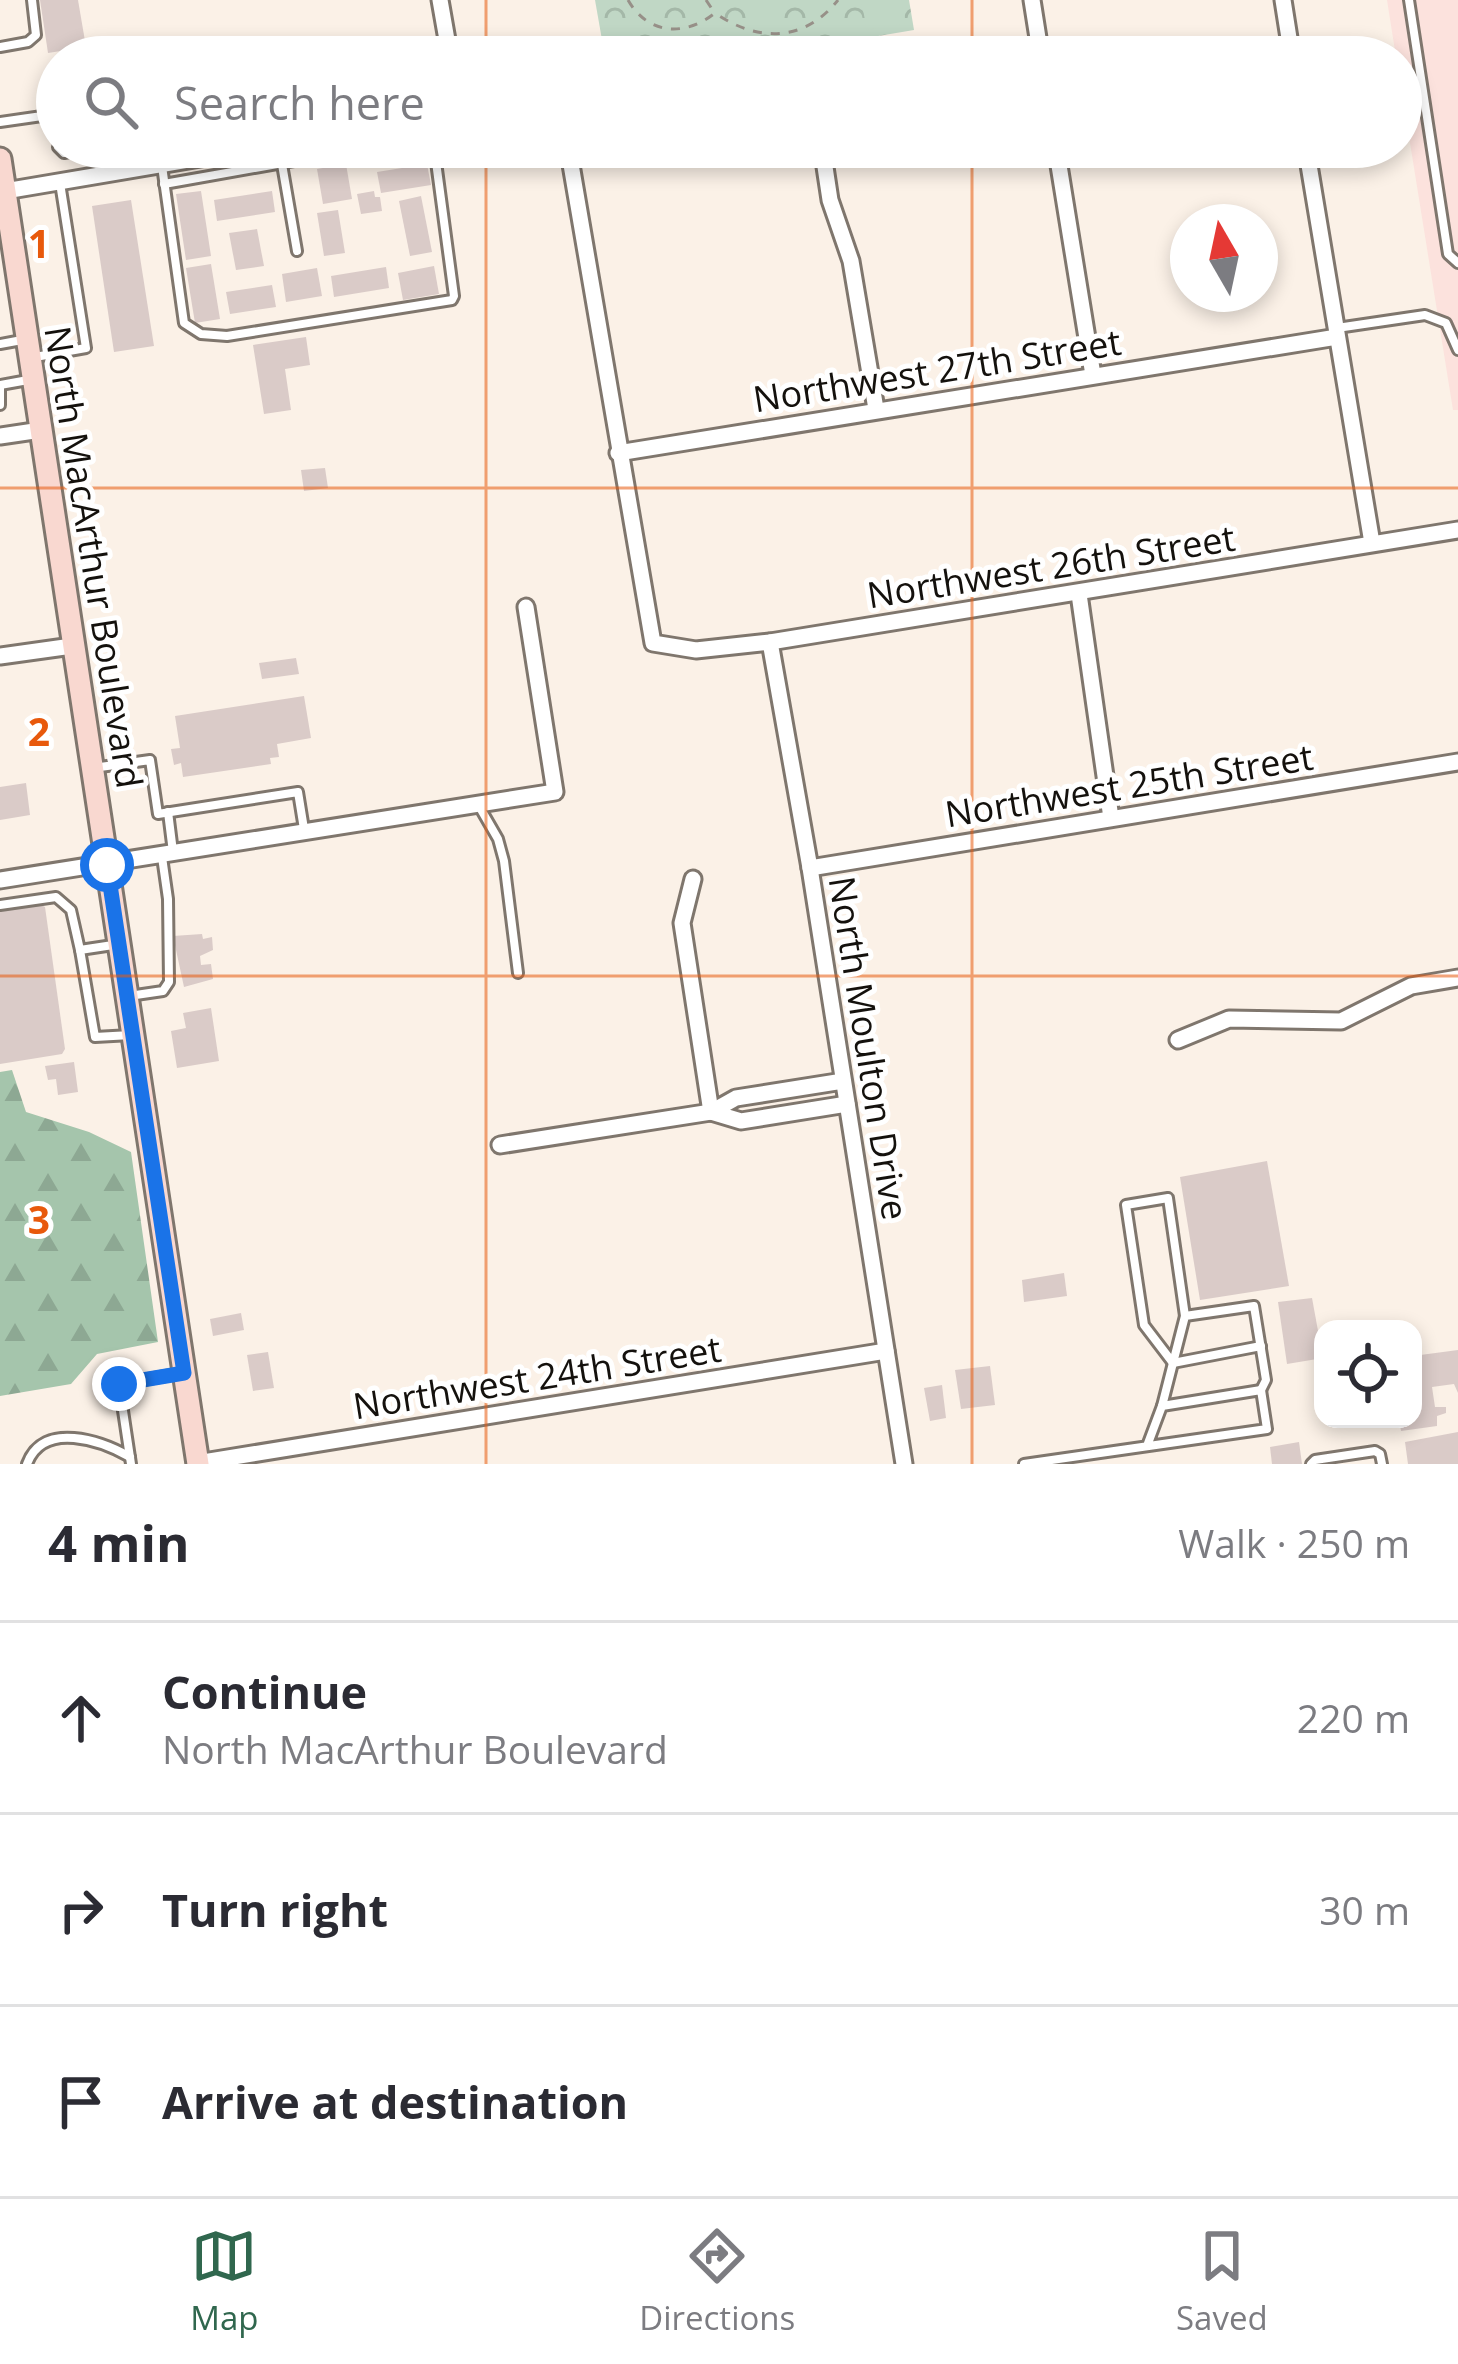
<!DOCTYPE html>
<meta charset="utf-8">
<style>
body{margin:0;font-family:"Open Sans",sans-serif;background:#f7f7f7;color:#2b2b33}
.controls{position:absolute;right:36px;bottom:36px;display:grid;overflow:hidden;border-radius:24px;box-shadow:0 6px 18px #0003}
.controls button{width:108px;height:108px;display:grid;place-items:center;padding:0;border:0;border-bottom:3px solid #e1e1e2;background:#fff;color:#2b2b33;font:60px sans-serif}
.compass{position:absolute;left:1170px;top:204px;width:108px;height:108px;border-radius:50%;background:#fff;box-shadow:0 6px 18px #0003;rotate:351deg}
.stop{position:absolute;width:36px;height:36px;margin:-27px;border:9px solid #1a73e8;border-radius:50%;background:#fff}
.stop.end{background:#1a73e8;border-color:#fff;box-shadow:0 3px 12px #0008}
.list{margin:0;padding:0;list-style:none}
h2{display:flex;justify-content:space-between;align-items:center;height:156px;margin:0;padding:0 48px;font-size:51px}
h2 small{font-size:39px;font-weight:400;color:#7c7c81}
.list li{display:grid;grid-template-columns:78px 1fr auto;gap:36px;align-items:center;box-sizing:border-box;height:192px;padding:0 48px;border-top:3px solid #e1e1e2}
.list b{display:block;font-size:45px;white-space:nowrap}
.list p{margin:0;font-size:39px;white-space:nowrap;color:#7c7c81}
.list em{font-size:39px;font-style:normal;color:#7c7c81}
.icon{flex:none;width:66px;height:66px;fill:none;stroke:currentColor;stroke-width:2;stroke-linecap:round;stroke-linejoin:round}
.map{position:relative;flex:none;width:1458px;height:1464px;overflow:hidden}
.search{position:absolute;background:#fff;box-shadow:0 6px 18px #0003;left:36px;right:36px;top:36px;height:132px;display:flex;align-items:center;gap:30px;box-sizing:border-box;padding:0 42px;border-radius:66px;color:#7c7c81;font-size:45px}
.sheet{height:732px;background:#fff}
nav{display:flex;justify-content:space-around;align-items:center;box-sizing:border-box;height:168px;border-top:3px solid #e1e1e2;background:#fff;font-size:33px;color:#7c7c81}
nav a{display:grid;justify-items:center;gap:6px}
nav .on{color:#30674e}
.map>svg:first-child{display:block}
.education{fill:#fce2dd}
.forest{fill:url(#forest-firs)}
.park{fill:url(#park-crowns)}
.pitch{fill:#c0d7c5}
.building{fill:#dacbc8}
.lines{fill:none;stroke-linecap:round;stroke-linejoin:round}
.service-casing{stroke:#7f766d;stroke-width:14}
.minor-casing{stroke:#7f766d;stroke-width:21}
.secondary-casing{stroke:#7f766d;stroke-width:27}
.path{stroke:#979088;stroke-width:3;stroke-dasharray:9 9;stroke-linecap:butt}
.service{stroke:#fff;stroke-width:8}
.minor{stroke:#fff;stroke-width:15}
.secondary{stroke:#f9d8d0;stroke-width:21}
.route{stroke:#1a73e8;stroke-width:15}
.grid{fill:none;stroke:#e8590c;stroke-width:3;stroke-opacity:0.55}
.labels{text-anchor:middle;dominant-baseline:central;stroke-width:10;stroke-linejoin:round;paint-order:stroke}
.street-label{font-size:36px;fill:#14110d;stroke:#fff}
.grid-label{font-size:39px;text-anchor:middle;font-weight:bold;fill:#e8590c;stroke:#fff;stroke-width:10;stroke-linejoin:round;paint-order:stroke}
</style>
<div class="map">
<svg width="1458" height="1464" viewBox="0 0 1458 1464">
<defs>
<pattern id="forest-firs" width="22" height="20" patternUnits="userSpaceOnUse" patternTransform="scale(3)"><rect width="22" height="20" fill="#a5c5ac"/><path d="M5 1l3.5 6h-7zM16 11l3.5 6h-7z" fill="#8da893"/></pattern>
<pattern id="park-crowns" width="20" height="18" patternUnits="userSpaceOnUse" patternTransform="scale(3)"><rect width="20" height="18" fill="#c0d7c5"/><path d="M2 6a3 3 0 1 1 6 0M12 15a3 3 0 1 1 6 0" fill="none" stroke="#a4b8a8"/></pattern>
</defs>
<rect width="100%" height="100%" fill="#fbf1e7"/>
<!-- education -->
<path class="education" d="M1387,0H1458V410H1453L1401,87V57H1396Z"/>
<!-- forest -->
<path class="forest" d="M12,1070L26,1112L89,1132L131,1152L158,1342L97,1354L71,1384L0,1396V1072Z"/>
<!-- park -->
<path class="park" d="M595,0H909L914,30L753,57H605Z"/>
<!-- pitch -->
<path class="pitch" d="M861,0H901L906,23L867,30Z"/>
<!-- building -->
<g class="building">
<path d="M40,0H78L86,47L48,53Z"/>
<path d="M346,164L352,199L323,204L317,169Z"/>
<path d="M427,164L431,185L381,193L377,172Z"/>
<path d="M201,191L211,256L186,260L176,194Z"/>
<path d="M272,191L275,212L217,221L214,200Z"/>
<path d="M374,191L375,197H380L382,211L361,214L357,194Z"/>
<path d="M421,196L432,252L410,256L399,201Z"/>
<path d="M131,200L154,346L114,352L92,206Z"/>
<path d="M338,210L345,253L324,256L317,213Z"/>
<path d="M257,229L264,266L236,270L229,233Z"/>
<path d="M211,264L220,319L195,323L186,268Z"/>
<path d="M434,266L439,294L403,300L398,273Z"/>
<path d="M386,267L389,288L334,297L331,276Z"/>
<path d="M317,268L322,296L286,302L282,274Z"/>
<path d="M272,285L276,307L230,314L226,292Z"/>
<path d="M306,337L310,365L285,369L291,410L264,414L253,345Z"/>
<path d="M325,468L328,488L304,491L301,470Z"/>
<path d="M296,658L299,674L262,679L259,663Z"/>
<path d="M304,696L311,738L277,744L279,757L270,758L271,764L183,777L181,763L174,765L171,749L180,748L175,716Z"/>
<path d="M26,783L30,815L0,820V787Z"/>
<path d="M39,904L45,907L65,1049L62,1054L0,1064V909Z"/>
<path d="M202,934L203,939L212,937L213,950L200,956L201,965L211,964L213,979L184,987L173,936Z"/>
<path d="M211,1008L219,1061L177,1068L171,1031L186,1028L183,1013Z"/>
<path d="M74,1062L78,1092L58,1095L56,1079L48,1080L45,1066Z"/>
<path d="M1267,1161L1289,1286L1200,1300L1180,1177Z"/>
<path d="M1064,1273L1067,1296L1024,1302L1022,1280Z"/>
<path d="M1312,1298L1323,1358L1287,1364L1278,1302Z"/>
<path d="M241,1313L244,1330L213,1336L210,1319Z"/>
<path d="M1458,1350V1393L1454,1384L1432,1387L1435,1407H1446V1413L1437,1416V1426L1401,1431L1399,1419H1413V1356Z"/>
<path d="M268,1352L274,1388L253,1391L247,1355Z"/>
<path d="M990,1366L995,1405L961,1409L955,1370Z"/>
<path d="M942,1385L946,1418L930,1421L924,1388Z"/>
<path d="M1458,1432V1464H1408L1405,1442Z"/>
<path d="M1299,1442L1302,1464H1272L1270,1447Z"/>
</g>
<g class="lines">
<defs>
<g id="service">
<path d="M1409,0L1448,254L1458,263"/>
<path d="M0,47L28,42L36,35L32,0"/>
<path d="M0,122L49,115L57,139"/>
<path d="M58,147L64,153L101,147"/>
<path d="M279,147L297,251"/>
<path d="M162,166L184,323L201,334L227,336L452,300L454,296L434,147"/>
<path d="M164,184L373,147"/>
<path d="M1337,328L1425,315L1446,323L1458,350"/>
<path d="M0,344L22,340"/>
<path d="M35,357L86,348L60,183"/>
<path d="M0,385L28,380"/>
<path d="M0,388V405"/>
<path d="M93,768L150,760L158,814L298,792L304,829"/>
<path d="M479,806L498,839L504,861L518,973"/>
<path d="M168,812L173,852"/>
<path d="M0,905L56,897L71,910L80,950"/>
<path d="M113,945L80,950L95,1037L131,1035"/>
<path d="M129,996L163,991L169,982L168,899L162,857"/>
<path d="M1185,1316L1168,1198L1126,1205L1144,1325L1173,1363L1261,1346"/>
<path d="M1162,1406L1185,1316L1254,1306L1266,1380L1261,1390"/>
<path d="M27,1464C43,1420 102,1441 130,1457"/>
<path d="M131,1464L119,1384L183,1373"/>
<path d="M1024,1464L1267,1429L1261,1390L1162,1406L1147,1446"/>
<path d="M1311,1464L1315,1460L1375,1451L1380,1454L1382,1464"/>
</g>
<g id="minor">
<path d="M440,0L450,57"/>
<path d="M1032,0L1041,57"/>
<path d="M1283,0L1292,57"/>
<path d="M807,54V57"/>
<path d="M568,147L653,643L696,650L770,642L1458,530"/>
<path d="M822,147L830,200L851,261L876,409"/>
<path d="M1056,147L1093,375"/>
<path d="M1306,147L1372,543"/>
<path d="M5,191L265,147"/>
<path d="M0,436L41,430"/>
<path d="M618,453L1337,337"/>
<path d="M1079,594L1111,818"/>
<path d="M770,642L810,868L904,1464"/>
<path d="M0,656L72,646"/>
<path d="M810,868L1458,762"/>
<path d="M693,879L682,923L711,1112"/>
<path d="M0,880L555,792L526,607"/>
<path d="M1178,1040L1229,1019L1341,1021L1411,986L1458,978"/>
<path d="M711,1112L741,1121L847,1104"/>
<path d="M500,1145L711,1112L736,1098L843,1081"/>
<path d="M197,1463L886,1351"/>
</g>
<path id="secondary" d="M0,159L198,1464"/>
</defs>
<!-- service casing -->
<use href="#service" class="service-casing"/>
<!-- minor casing -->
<use href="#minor" class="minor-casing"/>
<!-- secondary casing -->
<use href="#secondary" class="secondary-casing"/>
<!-- path -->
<g class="path">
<path d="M628,0C648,35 685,37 715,13C757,42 804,43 838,0"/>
<path d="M706,0L714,12"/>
</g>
<!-- service -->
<use href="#service" class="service"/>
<!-- minor -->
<use href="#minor" class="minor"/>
<!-- secondary -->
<use href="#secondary" class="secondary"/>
</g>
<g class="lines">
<!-- route -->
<path class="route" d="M107,865L184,1373L119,1384"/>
</g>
<!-- grid -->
<path class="grid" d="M486,0V57M972,0V57M486,147V1464M972,147V1464M0,488H1458M0,976H1458"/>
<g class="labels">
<!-- street labels -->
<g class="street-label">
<text transform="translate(937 370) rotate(-9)">Northwest 27th Street</text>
<text transform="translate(94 557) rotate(81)">North MacArthur Boulevard</text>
<text transform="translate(1051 566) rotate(-9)">Northwest 26th Street</text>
<text transform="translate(1129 785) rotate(-9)">Northwest 25th Street</text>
<text transform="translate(869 1048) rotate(81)">North Moulton Drive</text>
<text transform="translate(537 1377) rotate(-9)">Northwest 24th Street</text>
</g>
</g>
<g class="grid-label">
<text x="39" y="258">1</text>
<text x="39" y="746">2</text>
<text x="39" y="1234">3</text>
</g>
</svg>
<div class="controls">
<button><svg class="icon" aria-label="locate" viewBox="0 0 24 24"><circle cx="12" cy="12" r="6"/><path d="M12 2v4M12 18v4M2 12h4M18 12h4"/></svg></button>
</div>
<svg class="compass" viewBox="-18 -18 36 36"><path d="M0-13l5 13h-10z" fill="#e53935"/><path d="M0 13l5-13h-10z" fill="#7c7c81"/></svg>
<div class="stop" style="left:107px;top:865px"></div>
<div class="stop end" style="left:119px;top:1384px"></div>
<div class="search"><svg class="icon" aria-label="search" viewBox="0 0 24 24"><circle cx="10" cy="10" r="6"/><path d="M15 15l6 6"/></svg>Search here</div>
</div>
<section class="sheet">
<h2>4 min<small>Walk · 250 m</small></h2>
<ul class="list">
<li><svg class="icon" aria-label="ahead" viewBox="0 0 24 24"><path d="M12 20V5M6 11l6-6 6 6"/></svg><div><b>Continue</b><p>North MacArthur Boulevard</p></div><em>220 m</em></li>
<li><svg class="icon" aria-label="right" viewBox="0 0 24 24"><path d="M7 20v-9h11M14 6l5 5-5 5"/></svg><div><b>Turn right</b></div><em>30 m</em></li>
<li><svg class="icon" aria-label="arrive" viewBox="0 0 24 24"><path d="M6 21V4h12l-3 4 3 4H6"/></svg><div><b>Arrive at destination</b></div></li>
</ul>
</section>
<nav>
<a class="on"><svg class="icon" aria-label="map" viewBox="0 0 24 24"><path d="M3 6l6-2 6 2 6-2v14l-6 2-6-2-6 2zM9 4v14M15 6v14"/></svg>Map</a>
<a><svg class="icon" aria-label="directions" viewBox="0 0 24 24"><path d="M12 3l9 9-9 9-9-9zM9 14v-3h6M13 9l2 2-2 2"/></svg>Directions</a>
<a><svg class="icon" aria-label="saved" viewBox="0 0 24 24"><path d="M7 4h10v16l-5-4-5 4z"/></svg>Saved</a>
</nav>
